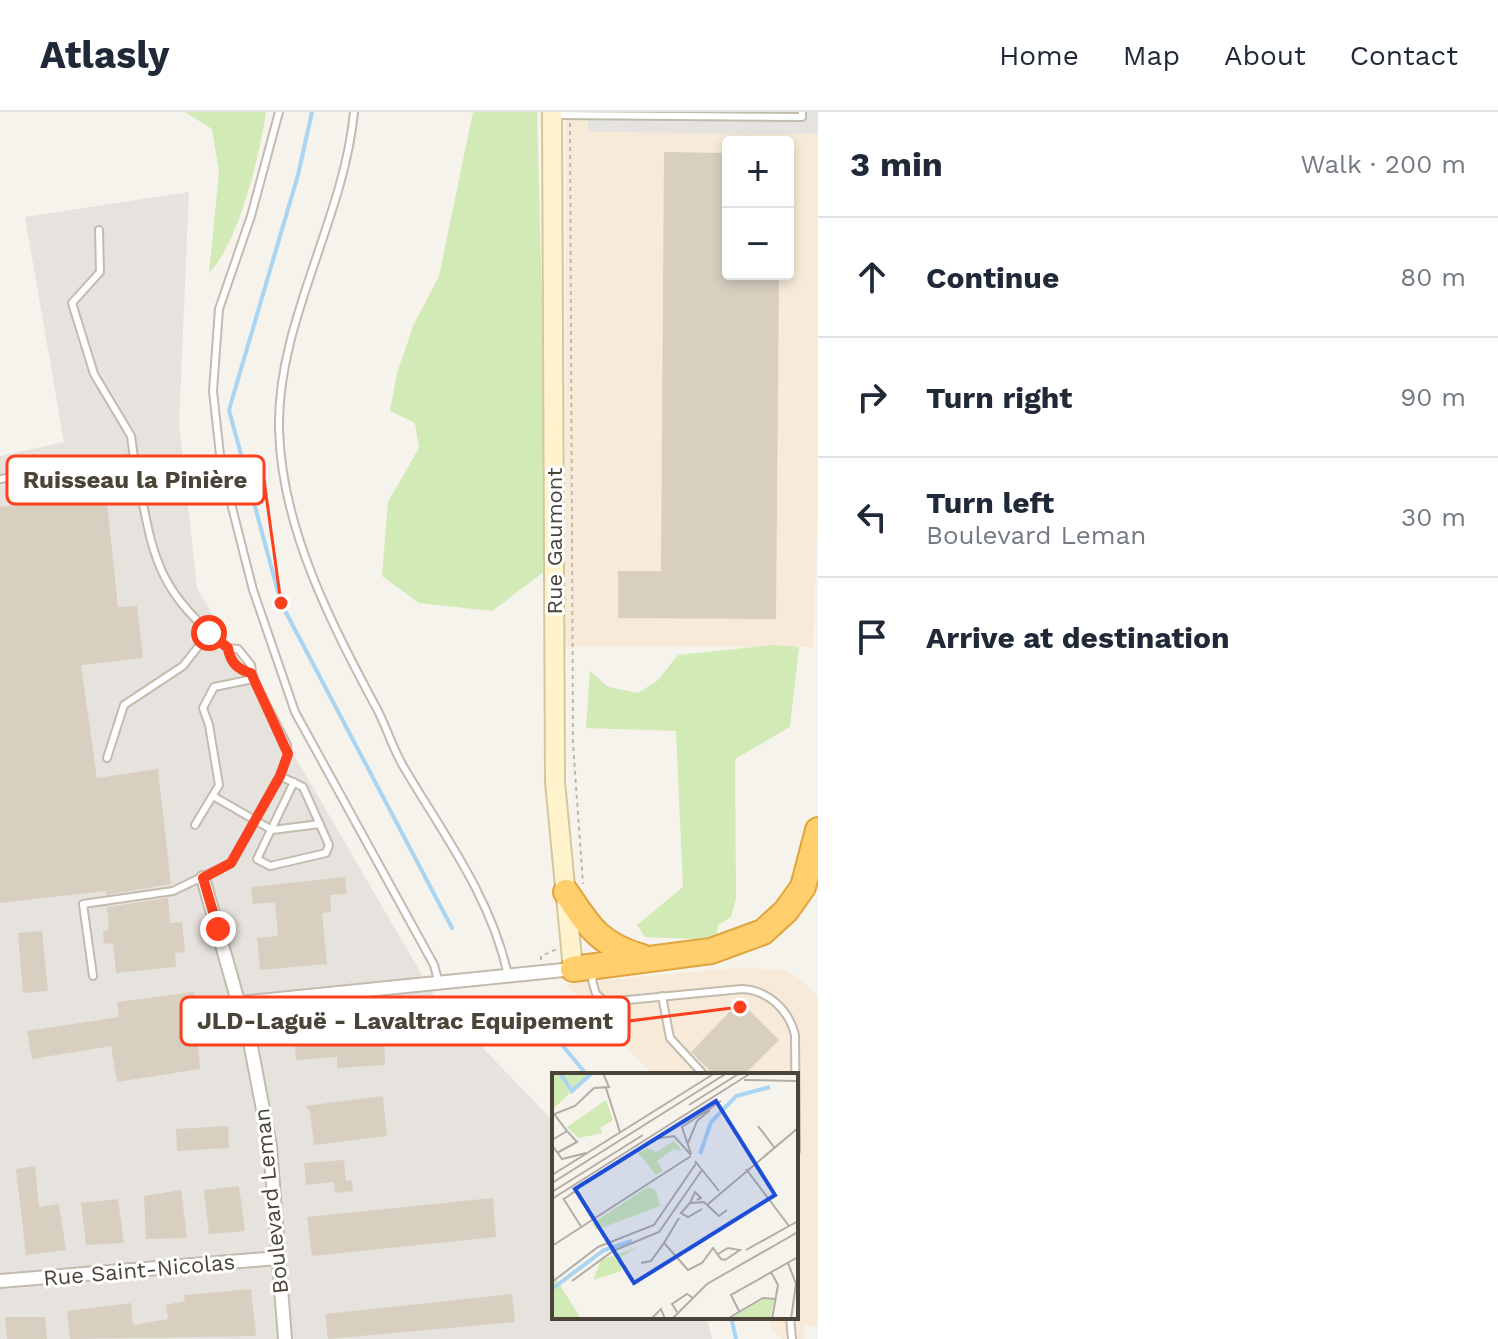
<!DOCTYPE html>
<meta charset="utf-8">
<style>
body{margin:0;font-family:"Work Sans",sans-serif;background:#f6f6f7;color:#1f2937}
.controls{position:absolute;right:24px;top:24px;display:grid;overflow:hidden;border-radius:8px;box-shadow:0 4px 12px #0003}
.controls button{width:72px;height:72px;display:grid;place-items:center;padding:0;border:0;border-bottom:2px solid #e0e1e3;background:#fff;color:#1f2937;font:40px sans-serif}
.stop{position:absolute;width:24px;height:24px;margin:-18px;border:6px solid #fc3f1d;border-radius:50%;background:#fff}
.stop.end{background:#fc3f1d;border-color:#fff;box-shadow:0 2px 8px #0008}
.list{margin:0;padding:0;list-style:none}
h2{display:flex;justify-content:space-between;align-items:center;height:104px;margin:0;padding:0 32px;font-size:34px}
h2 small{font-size:26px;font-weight:400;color:#747a83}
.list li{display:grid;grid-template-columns:52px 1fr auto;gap:24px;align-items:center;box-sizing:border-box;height:120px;padding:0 32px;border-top:2px solid #e0e1e3}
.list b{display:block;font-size:30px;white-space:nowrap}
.list p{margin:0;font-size:26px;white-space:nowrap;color:#747a83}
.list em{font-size:26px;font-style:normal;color:#747a83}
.icon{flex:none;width:44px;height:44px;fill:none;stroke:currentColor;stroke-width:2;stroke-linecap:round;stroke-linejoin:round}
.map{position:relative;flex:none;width:818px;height:1227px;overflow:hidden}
header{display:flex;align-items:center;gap:48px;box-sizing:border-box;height:112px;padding:0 40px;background:#fff;border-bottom:2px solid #e0e1e3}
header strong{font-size:38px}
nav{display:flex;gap:44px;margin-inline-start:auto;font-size:28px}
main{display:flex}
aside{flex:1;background:#fff}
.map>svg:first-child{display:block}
.commercial{fill:#f7ead8;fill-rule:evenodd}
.industrial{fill:#e6e2dd}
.green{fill:#d2eab5}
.parking{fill:#e5e3e0}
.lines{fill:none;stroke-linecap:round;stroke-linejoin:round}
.stream{stroke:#a9d4f2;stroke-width:4}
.building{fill:#d8cfc1}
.lane-casing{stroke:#c2bbae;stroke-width:10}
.street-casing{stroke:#c2bbae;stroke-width:16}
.secondary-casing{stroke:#d6c79b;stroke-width:22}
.highway-casing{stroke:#e0a43c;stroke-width:28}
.path{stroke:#c4b79f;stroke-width:2;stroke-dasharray:4 4;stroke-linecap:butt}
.lane{stroke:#fff;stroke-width:6}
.street{stroke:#fff;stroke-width:12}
.secondary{stroke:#fff3cd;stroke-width:18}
.highway{stroke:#ffcf6e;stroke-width:24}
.route{stroke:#fc3f1d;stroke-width:10}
.labels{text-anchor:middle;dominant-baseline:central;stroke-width:6;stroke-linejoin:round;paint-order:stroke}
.street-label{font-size:22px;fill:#4b4439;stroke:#fff}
.inset-river{fill:none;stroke:#a9d4f2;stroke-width:4}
.inset-road{fill:none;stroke:#b2ada4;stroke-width:2}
.view{fill:#1d4ed8;fill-opacity:0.15;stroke:#1d4ed8;stroke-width:4}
.inset-edge{fill:none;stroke:#4b4439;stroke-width:4}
.leader{fill:none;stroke:#fc3f1d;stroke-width:3}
.callout-dot{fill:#fc3f1d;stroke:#fff;stroke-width:3}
.callout{fill:#fff;stroke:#fc3f1d;stroke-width:3}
.callout-label{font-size:24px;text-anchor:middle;font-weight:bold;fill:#4b4439}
</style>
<header>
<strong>Atlasly</strong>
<nav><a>Home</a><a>Map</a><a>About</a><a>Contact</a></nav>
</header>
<main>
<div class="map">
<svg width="818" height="1227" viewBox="0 0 818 1227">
<rect width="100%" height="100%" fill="#f6f3ec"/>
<!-- commercial -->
<g class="commercial">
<path d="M566,0H818V392L813,535L565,534ZM728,30H788V162H728Z"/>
<path d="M744,855L785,859L799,866L818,885V1214L804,1213V1227H782L772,1217L769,1205H796V963H653L566,872Z"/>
</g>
<!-- industrial -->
<path class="industrial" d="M189,80L179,312L197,476L436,887L554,1010V1205H707L712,1227H0V344L64,330L25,105Z"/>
<!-- green -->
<g class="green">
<path d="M185,0H266C260,42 239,131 209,161L219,60L212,17Z"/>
<path d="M473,0H537L549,456L492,499L419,491L382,464L388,390L419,336L415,311L390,299L397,261L414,212L439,164Z"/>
<path d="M772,533L799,535L790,615L735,647L736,786L731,805L718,813L716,828L645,825L637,813L683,775L676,619L586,616L590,559L608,575L638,581L657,569L678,543Z"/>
</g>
<!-- parking -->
<path class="parking" d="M588,0H818V22L588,20Z"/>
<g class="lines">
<!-- stream -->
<g class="stream">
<path d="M312,0L298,63L229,298L281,491L452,816"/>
<path d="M547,915L587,963"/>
<path d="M731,1205L736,1227"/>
</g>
</g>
<!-- building -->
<g class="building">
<path d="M664,40L728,41V162H779L776,507L618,506V459H661Z"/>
<path d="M106,381L118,495L137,494L143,546L81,553L97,666L158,657L171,772L106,783V779L0,791V395Z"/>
<path d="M345,765L347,782L330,783L331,800L322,801L327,852L260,858L257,826L278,824L275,790L253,792L251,775Z"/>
<path d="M168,786L170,811L182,810L185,840L175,841L176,855L116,861L113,831L104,832L103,819L109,818L107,795Z"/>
<path d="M42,819L48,879L23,881L18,821Z"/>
<path d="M194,880L200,957L117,970L111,934L32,947L27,919L119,905L117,890Z"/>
<path d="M740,889L779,928L744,963H714L691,940Z"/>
<path d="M383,904L385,953L337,956V945L296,948L293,912Z"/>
<path d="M383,984L387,1024L314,1033L310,999L305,994Z"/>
<path d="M228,1014L229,1036L177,1039L176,1017Z"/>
<path d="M344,1048L346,1069L352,1068L353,1079L335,1081L334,1070L306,1073L304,1051Z"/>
<path d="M35,1054L39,1095L59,1092L66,1138L26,1143L16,1057Z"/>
<path d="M239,1074L245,1119L209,1122L204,1078Z"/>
<path d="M181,1078L187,1126L146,1127L144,1084Z"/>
<path d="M493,1086L496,1125L312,1144L307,1105Z"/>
<path d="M118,1087L124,1131L86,1133L81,1091Z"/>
<path d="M251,1177L256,1224L70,1227L67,1199L131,1191L133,1213L168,1207L166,1193L185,1189L184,1183Z"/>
<path d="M512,1182L515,1210L328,1227L325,1202Z"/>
<path d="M5,1205H45L47,1227H7Z"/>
</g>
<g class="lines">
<defs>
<g id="lane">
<path d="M279,0L251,104L219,197L213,279L221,352L253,478L295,600L434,853L438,868"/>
<path d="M354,0C344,107 277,210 279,316C281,416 332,513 378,599C388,619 394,640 406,659C446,726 491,786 508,863"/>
<path d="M556,3L802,5V0"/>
<path d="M99,118L100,160L72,191L94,262L131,324L134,346"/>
<path d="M0,367L134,346C153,438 150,474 228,536"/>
<path d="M251,561C238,558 230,550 228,536L238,537L251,553L253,567"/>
<path d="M107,646L124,593L183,554L209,521"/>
<path d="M280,664L303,675L329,733L326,741L270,754L257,747L294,670"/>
<path d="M213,684L272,718L320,712"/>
<path d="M596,860L592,868L596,882L606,890L742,877C768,878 789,898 795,923L796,1039"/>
<path d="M93,864L83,792L173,779L231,751L280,664L288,642L287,633L253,567L214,575L203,596L209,613L219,673L195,713"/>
<path d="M662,884L670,926L704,963"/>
<path d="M790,1205L792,1227"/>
</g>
<g id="street">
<path d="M203,766L251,935L270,1034L285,1227"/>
<path d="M240,891L573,857"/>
<path d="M0,1169L278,1146"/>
</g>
<path id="secondary" d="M552,0L555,670L573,857"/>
<g id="highway">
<path d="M566,780C590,816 599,832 642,845"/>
<path d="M573,857L711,839L763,820L786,799L803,775L818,718"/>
</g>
</defs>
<!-- lane casing -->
<use href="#lane" class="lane-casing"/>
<!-- street casing -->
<use href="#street" class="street-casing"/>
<!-- secondary casing -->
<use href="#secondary" class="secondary-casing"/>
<!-- highway casing -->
<use href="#highway" class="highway-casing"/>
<!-- path -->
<g class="path">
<path d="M570,11L573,632L583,772"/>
<path d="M541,848V844L557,837"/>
</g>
<!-- lane -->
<use href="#lane" class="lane"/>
<!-- street -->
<use href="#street" class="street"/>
<!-- secondary -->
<use href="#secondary" class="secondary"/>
<!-- highway -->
<use href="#highway" class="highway"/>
</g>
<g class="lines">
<!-- route -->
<path class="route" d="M209,521L228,536C230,550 238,558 251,561L288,642L280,664L231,751L203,766L218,817"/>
</g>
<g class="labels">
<!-- street labels -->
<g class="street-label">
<text transform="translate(554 429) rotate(-90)">Rue Gaumont</text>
<text transform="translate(271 1089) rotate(-96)">Boulevard Leman</text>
<text transform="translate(139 1158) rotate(-5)">Rue Saint-Nicolas</text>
</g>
</g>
<!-- overview -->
<g transform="translate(552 961)">
<rect width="246" height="246" fill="#f6f3ec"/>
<path d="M0,0H39L0,37ZM54,27L61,47L48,55L51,60L26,65L15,54ZM122,68L130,78L122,76L105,88L111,98L104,102L86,80L96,75L104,79ZM95,114L104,117L108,133L44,157L40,151ZM86,174L69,184V198L41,207L49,187ZM0,199L26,241L29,246H0ZM212,226L222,227L218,246H177Z" fill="#d2eab5"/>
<path class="inset-river" d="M8,0L20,18L40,0M148,81L159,49L184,23L218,14M0,216L52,177L80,168"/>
<path class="inset-road" d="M192,7L246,8M54,15L68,59M137,32L188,0M0,42L23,33L42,15L57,14L51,0M206,53L222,74M102,66L122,63L139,82M0,67L15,58L2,41M136,70L145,48L158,37M0,72L10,86L34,80M5,80L25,69L15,58M139,81L130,54L169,28M143,88L167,118M194,96L237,153M0,102L163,0M0,110L175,0M0,119L91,62M11,125L30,155M0,126L199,0M12,126L25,117L43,146M138,130L143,119L149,125L145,127M156,131L246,55M150,136L136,144L129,140L138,130L152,129L167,143L175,137M127,145L112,170L136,197L150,190L161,175L169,186L173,187L188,177L176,175L166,181M0,173L139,83M194,177L246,148M89,190L99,188L112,170M236,190L244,211L239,246M219,199L226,212L220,246M20,208L61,178L107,159L150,97M0,209L46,174L102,152L145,89M187,238L179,222L246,184M125,239L120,231L135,221L141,225M99,246L109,236L113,246M120,246L155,211L246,159M175,246L211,225L224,226"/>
<path class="view" d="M164,28L223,122L82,210L23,116Z"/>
<rect width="246" height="246" class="inset-edge"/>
</g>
<!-- callouts -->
<path class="leader" d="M281 491L264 368M740 895L629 909"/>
<g class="callout-dot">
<circle cx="281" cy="491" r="8"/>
<circle cx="740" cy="895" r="8"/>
</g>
<g class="callout">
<rect x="7" y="344" width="257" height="48" rx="8"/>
<rect x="181" y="885" width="448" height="48" rx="8"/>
</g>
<g class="callout-label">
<text x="135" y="376">Ruisseau la Pinière</text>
<text x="405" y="917">JLD-Laguë - Lavaltrac Equipement</text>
</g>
</svg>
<div class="controls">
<button>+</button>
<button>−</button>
</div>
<div class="stop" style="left:209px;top:521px"></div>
<div class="stop end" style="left:218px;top:817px"></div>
</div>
<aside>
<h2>3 min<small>Walk · 200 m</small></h2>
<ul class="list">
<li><svg class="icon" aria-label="ahead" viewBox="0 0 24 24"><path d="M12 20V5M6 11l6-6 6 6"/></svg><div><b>Continue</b></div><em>80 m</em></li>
<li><svg class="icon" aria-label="right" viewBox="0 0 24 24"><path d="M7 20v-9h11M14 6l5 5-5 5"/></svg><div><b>Turn right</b></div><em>90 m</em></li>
<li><svg class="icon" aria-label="left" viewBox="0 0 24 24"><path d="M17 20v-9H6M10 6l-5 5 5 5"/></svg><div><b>Turn left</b><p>Boulevard Leman</p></div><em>30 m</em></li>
<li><svg class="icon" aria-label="arrive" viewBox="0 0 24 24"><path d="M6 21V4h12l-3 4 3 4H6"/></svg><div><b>Arrive at destination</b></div></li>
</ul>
</aside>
</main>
